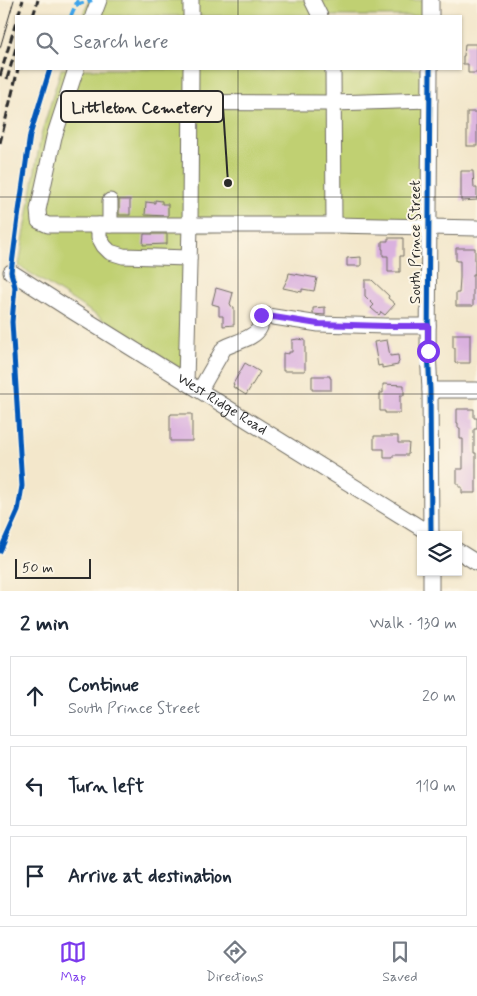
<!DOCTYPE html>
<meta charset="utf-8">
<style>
body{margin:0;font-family:Mynerve,sans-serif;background:#f2f2f3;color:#1f2937}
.controls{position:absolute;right:15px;bottom:15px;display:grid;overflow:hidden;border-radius:0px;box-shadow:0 1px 4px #0004}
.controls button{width:45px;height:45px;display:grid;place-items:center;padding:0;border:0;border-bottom:1px solid #e0e1e3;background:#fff;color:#1f2937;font:25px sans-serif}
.scale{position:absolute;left:15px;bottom:12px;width:76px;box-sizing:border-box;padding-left:5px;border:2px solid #2b2b2b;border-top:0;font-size:14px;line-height:18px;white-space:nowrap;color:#2b2b2b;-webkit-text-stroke:4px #fcf5e5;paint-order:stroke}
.stop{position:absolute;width:15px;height:15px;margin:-11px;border:4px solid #7c3aed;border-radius:50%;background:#fff}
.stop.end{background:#7c3aed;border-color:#fff;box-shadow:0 1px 5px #0008}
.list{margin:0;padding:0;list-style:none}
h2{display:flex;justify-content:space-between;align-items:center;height:65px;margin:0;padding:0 20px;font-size:21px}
h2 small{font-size:16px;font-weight:400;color:#747a83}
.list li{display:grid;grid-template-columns:32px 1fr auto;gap:15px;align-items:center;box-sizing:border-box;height:80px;margin:0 10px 10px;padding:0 10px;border:1px solid #e0e1e3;border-radius:0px}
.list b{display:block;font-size:19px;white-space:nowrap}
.list p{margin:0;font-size:16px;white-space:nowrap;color:#747a83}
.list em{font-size:16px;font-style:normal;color:#747a83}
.icon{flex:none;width:28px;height:28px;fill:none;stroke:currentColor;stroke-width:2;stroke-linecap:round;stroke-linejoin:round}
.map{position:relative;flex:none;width:477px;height:591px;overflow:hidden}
.search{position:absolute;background:#fff;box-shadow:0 1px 4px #0004;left:15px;right:15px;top:15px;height:55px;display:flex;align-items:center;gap:12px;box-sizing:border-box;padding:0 18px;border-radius:0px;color:#747a83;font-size:19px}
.sheet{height:335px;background:#fff}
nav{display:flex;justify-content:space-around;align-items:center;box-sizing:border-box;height:70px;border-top:1px solid #e0e1e3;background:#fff;font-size:14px;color:#747a83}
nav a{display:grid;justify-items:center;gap:2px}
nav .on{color:#7c3aed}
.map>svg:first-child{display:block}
.green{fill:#c0d072;stroke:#767e4e}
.building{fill:#dab1df}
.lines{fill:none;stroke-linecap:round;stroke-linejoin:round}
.minor-casing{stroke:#716d63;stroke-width:17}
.minor{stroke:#fff;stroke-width:15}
.tram{stroke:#2b2b2b;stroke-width:1}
.rail{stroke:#2b2b2b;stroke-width:3;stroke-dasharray:8 4;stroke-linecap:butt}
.quiet{stroke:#3ea3eb;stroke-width:4;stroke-dasharray:8 4;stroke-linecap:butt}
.cycleway-casing{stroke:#fcf5e5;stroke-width:8}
.cycleway{stroke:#0057b8;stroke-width:5}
.route{stroke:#7c3aed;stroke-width:6}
.grid{fill:none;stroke:#2b2b2b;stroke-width:1;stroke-opacity:0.55}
.labels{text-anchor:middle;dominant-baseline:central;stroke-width:4;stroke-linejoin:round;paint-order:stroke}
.street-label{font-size:15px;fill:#2b2b2b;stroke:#fcf5e5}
.leader{fill:none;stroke:#2b2b2b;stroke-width:2}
.callout-dot{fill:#2b2b2b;stroke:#fcf5e5;stroke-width:2}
.callout{fill:#fcf5e5;stroke:#2b2b2b;stroke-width:2}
.callout-label{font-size:16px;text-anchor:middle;font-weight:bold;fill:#2b2b2b}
</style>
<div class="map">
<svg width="477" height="591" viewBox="0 0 477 591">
<rect width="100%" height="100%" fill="#fcf5e5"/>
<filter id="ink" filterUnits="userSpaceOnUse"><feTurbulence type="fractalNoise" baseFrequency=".02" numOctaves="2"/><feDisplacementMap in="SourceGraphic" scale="10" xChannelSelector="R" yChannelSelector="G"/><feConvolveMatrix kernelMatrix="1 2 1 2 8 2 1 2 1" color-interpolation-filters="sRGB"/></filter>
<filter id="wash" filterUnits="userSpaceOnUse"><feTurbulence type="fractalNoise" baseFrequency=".0096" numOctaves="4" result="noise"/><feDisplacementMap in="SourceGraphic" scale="20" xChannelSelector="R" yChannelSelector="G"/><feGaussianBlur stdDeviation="1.12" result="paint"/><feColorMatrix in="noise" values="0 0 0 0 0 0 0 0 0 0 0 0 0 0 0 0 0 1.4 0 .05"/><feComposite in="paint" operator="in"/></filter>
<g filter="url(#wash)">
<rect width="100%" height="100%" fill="#f3e7cb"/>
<!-- green -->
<g class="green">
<path d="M89,0H424V16H83Z"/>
<path d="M61,69H424V230L193,231L189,374L19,266L41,135Z"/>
</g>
<g id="blocks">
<!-- building -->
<g class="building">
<path d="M465,44H477V73H468V64H463V56H464Z"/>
<rect x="467" y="112" width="10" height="34"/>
<path d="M461,171H473L474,188H477V200L461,201Z"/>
<rect x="119" y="200" width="11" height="15"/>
<path d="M155,200L162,201V204H168V216L145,215L146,202L155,203Z"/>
<path d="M144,234H167V244L143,245Z"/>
<path d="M388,238H403V256H400V272H388V256H383V249H382V241H388Z"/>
<path d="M456,248H475V274H473V306H456V293H459L460,278V261H456Z"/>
<path d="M361,257V266H347V258Z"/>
<path d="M289,273L317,278L314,291L302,289V292L283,288L288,278Z"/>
<path d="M365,280H372L389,296L388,298L395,304L385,315L381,312L379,315L371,308L374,305L365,296Z"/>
<path d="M216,288L233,293L230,304L231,305V306L234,307V325L223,326V316H219V306L212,304Z"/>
<path d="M325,307V315L313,314V308Z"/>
<path d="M453,334H470V363H455V348H453Z"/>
<path d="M298,339L305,340V371H283V353L289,354V352H292V340Z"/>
<path d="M387,340L390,356L398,355L399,362L398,363V365L382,368V365L378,366L374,342Z"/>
<path d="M245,363L260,372L246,395L233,387L234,385L233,384Z"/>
<path d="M312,376H330V378H331V390H312Z"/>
<path d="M383,384L404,385V395H400V413H385V411H380V393H383Z"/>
<path d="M457,409H474V418H477V429H474V453H476V493H462V487H459V484H457V469H463V439H460V428H458V423H457Z"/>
<path d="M171,414H192V441H170V415H171Z"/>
<path d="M374,436H398V443H409L408,455H393V458H384V449H374Z"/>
</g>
</g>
</g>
<g filter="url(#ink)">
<use href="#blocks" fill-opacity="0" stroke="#716d63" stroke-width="1"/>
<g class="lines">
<defs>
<g id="minor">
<path d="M312,0L320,16"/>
<path d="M93,16L99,0"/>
<path d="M191,16V0"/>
<path d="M431,16V0"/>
<path d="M76,69L54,137L38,210L39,221L48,225H334L477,228"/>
<path d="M333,69L334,225"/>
<path d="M430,69L428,351L430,390L431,535"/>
<path d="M66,102L333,103L430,100"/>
<path d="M99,225V237L104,246L110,252L123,256L189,258"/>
<path d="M110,225V201"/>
<path id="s1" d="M11,272L72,311L432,535"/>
<path d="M186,382L190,225L191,69"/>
<path d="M200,390L224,348C234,342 255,339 260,327C261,323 260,319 261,315L319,324L385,326H428"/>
<path d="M430,390H477"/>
<path d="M458,551L477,563"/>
<path d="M431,591V572"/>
</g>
</defs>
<!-- minor casing -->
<use href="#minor" class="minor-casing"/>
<!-- minor -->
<use href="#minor" class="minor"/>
<!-- tram -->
<path class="tram" d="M0,48L14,0"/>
<!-- rail -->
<g class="rail">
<path d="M18,16L23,0"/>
<path d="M33,16L38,0"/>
<path d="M0,76L16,22"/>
<path d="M7,79L16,48"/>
<path d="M0,143L18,69"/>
</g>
<!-- quiet -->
<g class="quiet">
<path d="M76,5L92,0"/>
<path d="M71,16L78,0"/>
</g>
<defs>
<g id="cycleway">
<path d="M430,69L428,351L430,390L431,535"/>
<path d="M0,551L18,511L22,486L12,322L15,287L11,272L18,218L30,135L50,69"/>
</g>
</defs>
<!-- cycleway casing -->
<use href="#cycleway" class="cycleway-casing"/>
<!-- cycleway -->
<use href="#cycleway" class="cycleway"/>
</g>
</g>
<g class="lines" filter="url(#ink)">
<!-- route -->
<path class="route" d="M261,315L318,324L385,326H428V351"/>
</g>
<!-- grid -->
<path class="grid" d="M238,0V16M238,69V591M0,197H477M0,394H477"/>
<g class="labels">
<!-- street labels -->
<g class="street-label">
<text transform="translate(416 242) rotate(-90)">South Prince Street</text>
<text stroke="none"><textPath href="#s1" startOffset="249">West Ridge Road</textPath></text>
</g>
</g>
<!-- callouts -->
<path class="leader" d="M228 183L223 107"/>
<circle class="callout-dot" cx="228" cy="183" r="5"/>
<rect class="callout" x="61" y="91" width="162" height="31" rx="5"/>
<g class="callout-label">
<text x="142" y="113">Littleton Cemetery</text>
</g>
</svg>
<div class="controls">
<button><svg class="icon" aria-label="layers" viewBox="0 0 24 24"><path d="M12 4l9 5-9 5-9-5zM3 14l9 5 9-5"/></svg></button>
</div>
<div class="scale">50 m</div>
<div class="stop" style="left:428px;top:351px"></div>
<div class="stop end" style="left:261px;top:315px"></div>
<div class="search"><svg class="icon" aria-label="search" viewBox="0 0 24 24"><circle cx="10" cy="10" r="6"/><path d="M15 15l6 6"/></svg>Search here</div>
</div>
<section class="sheet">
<h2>2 min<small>Walk · 130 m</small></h2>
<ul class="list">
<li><svg class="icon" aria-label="ahead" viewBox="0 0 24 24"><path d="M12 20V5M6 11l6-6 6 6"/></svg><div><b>Continue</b><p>South Prince Street</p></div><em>20 m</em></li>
<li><svg class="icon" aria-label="left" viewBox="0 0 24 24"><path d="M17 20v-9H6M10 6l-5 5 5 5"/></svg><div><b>Turn left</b></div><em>110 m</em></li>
<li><svg class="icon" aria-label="arrive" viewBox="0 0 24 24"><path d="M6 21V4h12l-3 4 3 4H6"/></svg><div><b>Arrive at destination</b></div></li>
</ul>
</section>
<nav>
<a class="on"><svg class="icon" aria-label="map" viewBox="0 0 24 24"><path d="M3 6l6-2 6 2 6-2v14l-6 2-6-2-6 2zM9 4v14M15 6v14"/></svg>Map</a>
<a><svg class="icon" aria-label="directions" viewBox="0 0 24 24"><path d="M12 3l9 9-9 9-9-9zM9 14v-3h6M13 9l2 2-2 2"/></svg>Directions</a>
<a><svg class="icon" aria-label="saved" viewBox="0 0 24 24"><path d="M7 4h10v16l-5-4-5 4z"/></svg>Saved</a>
</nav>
